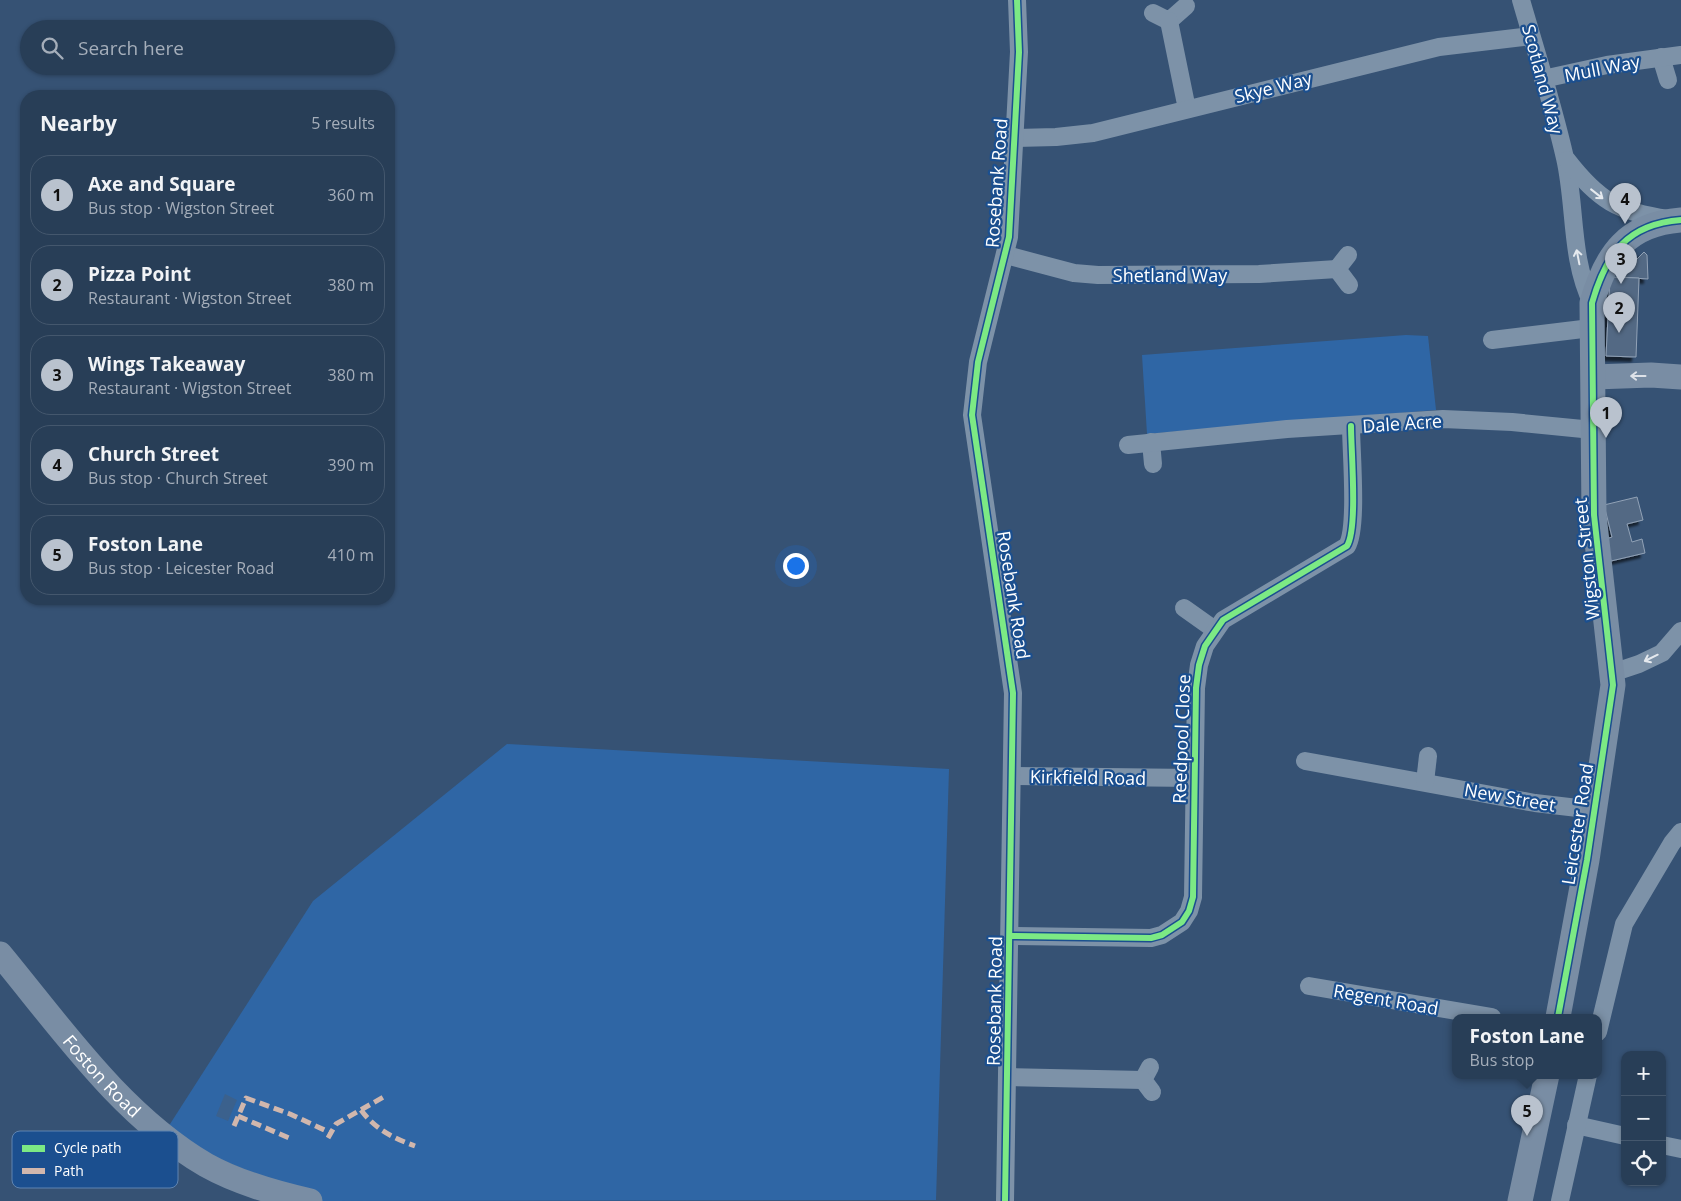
<!DOCTYPE html>
<meta charset="utf-8">
<style>
body{margin:0;font-family:"Open Sans",sans-serif;background:#344961;color:#f1f3f6}
.controls{position:absolute;right:15px;bottom:15px;display:grid;overflow:hidden;border-radius:10px;box-shadow:0 1px 4px #0004}
.controls button{width:45px;height:45px;display:grid;place-items:center;padding:0;border:0;border-bottom:1px solid #44576d;background:#283e57;color:#f1f3f6;font:25px sans-serif}
.you{position:absolute;left:795px;top:565px;width:18px;height:18px;margin:-12px;border:4px solid #fff;border-radius:50%;background:#1a73e8;box-shadow:0 0 0 8px #1a73e833}
.badge{display:grid;place-items:center;width:32px;height:32px;border-radius:50%;background:#b9c2ce;color:#111;font-size:16px;font-weight:700}
.pin{position:absolute;translate:-50% -41px;filter:drop-shadow(0 1px 2px #0008)}
.pin::after{content:'';position:absolute;top:26px;width:18px;height:15px;background:inherit;clip-path:polygon(0 0,100% 0,50% 100%)}
.popup{position:absolute;left:1452px;top:1014px;width:150px;height:65px;box-sizing:border-box;display:grid;place-content:center;border-radius:10px;background:#283e57;filter:drop-shadow(0 1px 4px #0005);font-size:16px;white-space:nowrap;color:#a5aeba}
.popup b{font-size:19px;color:#f1f3f6}
.popup::after{content:'';position:absolute;left:50%;top:100%;margin-left:-10px;border:10px solid transparent;border-top-color:#283e57}
.list{margin:0;padding:0;list-style:none}
h2{display:flex;justify-content:space-between;align-items:center;height:65px;margin:0;padding:0 20px;font-size:21px}
h2 small{font-size:16px;font-weight:400;color:#a5aeba}
.list li{display:grid;grid-template-columns:32px 1fr auto;gap:15px;align-items:center;box-sizing:border-box;height:80px;margin:0 10px 10px;padding:0 10px;border:1px solid #44576d;border-radius:20px}
.list b{display:block;font-size:19px;white-space:nowrap}
.list p{margin:0;font-size:16px;white-space:nowrap;color:#a5aeba}
.list em{font-size:16px;font-style:normal;color:#a5aeba}
.icon{flex:none;width:28px;height:28px;fill:none;stroke:currentColor;stroke-width:2;stroke-linecap:round;stroke-linejoin:round}
.map{position:relative;flex:none;width:1681px;height:1201px;overflow:hidden}
.search{position:absolute;background:#283e57;box-shadow:0 1px 4px #0004;left:20px;top:20px;width:375px;height:55px;display:flex;align-items:center;gap:12px;box-sizing:border-box;padding:0 18px;border-radius:28px;color:#a5aeba;font-size:19px}
.panel{position:absolute;background:#283e57;box-shadow:0 1px 4px #0004;left:20px;top:90px;width:375px;height:515px;border-radius:20px}
.map>svg:first-child{display:block}
.green{fill:#2f66a5}
.water{fill:#3b618d}
.building{fill:#526984;stroke:#92a2b6;filter:url(#shadow)}
.lines{fill:none;stroke-linecap:round;stroke-linejoin:round}
.street{stroke:#7d92a8;stroke-width:18}
.secondary{stroke:#798da4;stroke-width:25}
.quiet{stroke:#d1b7ad;stroke-width:5;stroke-dasharray:10 5;stroke-linecap:butt}
.cycleway-casing{stroke:#1b4f8f;stroke-width:9}
.cycleway{stroke:#7ce984;stroke-width:6}
.oneway{stroke:#e5e9ee}
.oneway2{stroke:#dee2e8}
.labels{text-anchor:middle;dominant-baseline:central;stroke-width:4.5;stroke-linejoin:round;paint-order:stroke}
.street-label{font-size:18px;fill:#fff;stroke:#1b4f8f}
.key{fill:#1b4f8f;stroke:#5f84b1;stroke-width:1}
.key-label{font-size:14px;fill:#fff}
</style>
<div class="map">
<svg width="1681" height="1201" viewBox="0 0 1681 1201">
<defs>
<filter id="shadow"><feDropShadow dx="-4.5" dy="4.5" stdDeviation="1" flood-color="#0009"/></filter>
</defs>
<rect width="100%" height="100%" fill="#365274"/>
<!-- green -->
<g class="green">
<path d="M1406,335L1428,336L1436,410L1147,434L1142,355Z"/>
<path d="M507,744L949,769L936,1200L318,1201L163,1135L313,901Z"/>
</g>
<!-- water -->
<path class="water" d="M225,1094L237,1100L228,1121L216,1116Z"/>
<!-- building -->
<g class="building">
<path d="M1644,252L1647,255L1648,279L1619,277Z"/>
<path d="M1610,277L1639,278L1636,357L1606,356Z"/>
<path d="M1637,497L1643,520L1627,524L1632,542L1642,539L1645,553L1611,561L1606,539L1612,537L1604,505Z"/>
</g>
<g class="lines">
<!-- street -->
<g class="street">
<path d="M1521,0C1536,52 1553,105 1565,158C1576,206 1570,258 1592,303"/>
<path d="M1153,13L1169,21L1186,6"/>
<path d="M1169,21L1187,109"/>
<path d="M1661,57L1668,80"/>
<path d="M1543,79L1607,65L1681,55"/>
<path d="M1016,138L1056,137L1093,133L1439,47L1531,36"/>
<path d="M1567,160C1598,200 1618,212 1668,219"/>
<path d="M1006,255L1074,273L1098,275L1259,274L1337,269"/>
<path d="M1348,255L1337,269L1349,285"/>
<path d="M1492,340L1591,328"/>
<path d="M1151,442L1153,464"/>
<path d="M1128,445L1287,429L1443,419L1512,422L1593,430"/>
<path d="M1184,608L1215,630"/>
<path d="M1612,673L1639,664L1662,653L1681,631"/>
<path d="M1305,761L1535,803L1595,810"/>
<path d="M1012,776L1194,778"/>
<path d="M1425,782L1428,756"/>
<path d="M1010,936L1151,938L1162,935L1182,922L1189,911L1193,897L1196,688L1199,665L1205,646L1223,620L1347,546C1358,528 1351,451 1351,426"/>
<path d="M1309,986L1492,1017"/>
<path d="M1598,1032L1624,924L1672,843L1681,832"/>
<path d="M1150,1067L1143,1080L1152,1092"/>
<path d="M1008,1077L1143,1080"/>
<path d="M1576,1125L1625,1136"/>
<path d="M1662,1145L1681,1149"/>
<path d="M1005,1201L1013,693L972,415L978,362L1009,237L1019,52L1017,0"/>
<path d="M1560,1201L1588,1075"/>
</g>
<!-- secondary -->
<g class="secondary">
<path d="M1594,377L1651,375L1681,377"/>
<path id="s1" d="M0,954C62,1029 121,1115 206,1165C238,1183 275,1193 310,1201"/>
<path d="M1558,1017L1587,860L1613,685L1594,515L1592,303C1606,254 1627,224 1681,220"/>
<path d="M1520,1201L1547,1075"/>
</g>
<!-- quiet -->
<g class="quiet">
<path d="M361,1110C375,1129 393,1138 415,1146"/>
<path d="M238,1116L289,1138"/>
<path d="M234,1126L246,1098L290,1114L331,1133"/>
<path d="M328,1138L336,1124L387,1095"/>
</g>
<defs>
<g id="cycleway">
<path d="M1010,936L1151,938L1162,935L1182,922L1189,911L1193,897L1196,688L1199,665L1205,646L1223,620L1347,546C1358,528 1351,451 1351,426"/>
<path d="M1558,1017L1587,860L1613,685L1594,515L1592,303C1606,254 1627,224 1681,220"/>
<path d="M1005,1201L1013,693L972,415L978,362L1009,237L1019,52L1017,0"/>
</g>
</defs>
<!-- cycleway casing -->
<use href="#cycleway" class="cycleway-casing"/>
<!-- cycleway -->
<use href="#cycleway" class="cycleway"/>
</g>
<!-- one-way arrows -->
<defs><path id="oneway-shaft" d="M-6 0H5M1.5-3L5.5 0L1.5 3" fill="none" stroke-width="1.6" stroke-linecap="round" stroke-linejoin="round" transform="scale(1.25)"/></defs>
<g class="oneway">
<use href="#oneway-shaft" transform="translate(1597 194) rotate(38)"/>
<use href="#oneway-shaft" transform="translate(1578 257) rotate(-101)"/>
<use href="#oneway-shaft" transform="translate(1651 658) rotate(154)"/>
</g>
<use class="oneway2" href="#oneway-shaft" transform="translate(1638 376) rotate(180)"/>
<g class="labels">
<!-- street labels -->
<g class="street-label">
<text transform="translate(1602 68) rotate(-11)">Mull Way</text>
<text transform="translate(1543 79) rotate(75)">Scotland Way</text>
<text transform="translate(1273 87) rotate(-14)">Skye Way</text>
<text transform="translate(996 183) rotate(-86)">Rosebank Road</text>
<text x="1170" y="275">Shetland Way</text>
<text transform="translate(1402 423) rotate(-4)">Dale Acre</text>
<text transform="translate(1586 559) rotate(-96)">Wigston Street</text>
<text transform="translate(1014 595) rotate(81)">Rosebank Road</text>
<text transform="translate(1181 739) rotate(-88)">Reedpool Close</text>
<text transform="translate(1088 777) rotate(1)">Kirkfield Road</text>
<text transform="translate(1510 797) rotate(10)">New Street</text>
<text transform="translate(1577 824) rotate(-81)">Leicester Road</text>
<text transform="translate(1386 999) rotate(10)">Regent Road</text>
<text transform="translate(994 1001) rotate(-89)">Rosebank Road</text>
<text stroke="none"><textPath href="#s1" startOffset="159">Foston Road</textPath></text>
</g>
</g>
<!-- legend -->
<rect x="12" y="1131" width="166" height="57" rx="8" class="key"/>
<rect x="22" y="1145" width="23" height="7" fill="#7ce984"/>
<rect x="22" y="1168" width="23" height="6" fill="#d1b7ad"/>
<g class="key-label">
<text x="54" y="1153">Cycle path</text>
<text x="54" y="1176">Path</text>
</g>
</svg>
<div class="controls">
<button>+</button>
<button>−</button>
<button><svg class="icon" aria-label="locate" viewBox="0 0 24 24"><circle cx="12" cy="12" r="6"/><path d="M12 2v4M12 18v4M2 12h4M18 12h4"/></svg></button>
</div>
<div class="you"></div>
<div class="pin badge" style="left:1606px;top:438px">1</div>
<div class="pin badge" style="left:1619px;top:333px">2</div>
<div class="pin badge" style="left:1621px;top:284px">3</div>
<div class="pin badge" style="left:1625px;top:224px">4</div>
<div class="pin badge" style="left:1527px;top:1136px">5</div>
<div class="popup"><b>Foston Lane</b>Bus stop</div>
<div class="search"><svg class="icon" aria-label="search" viewBox="0 0 24 24"><circle cx="10" cy="10" r="6"/><path d="M15 15l6 6"/></svg>Search here</div>
<section class="panel">
<h2>Nearby<small>5 results</small></h2>
<ul class="list">
<li><span class="badge">1</span><div><b>Axe and Square</b><p>Bus stop · Wigston Street</p></div><em>360 m</em></li>
<li><span class="badge">2</span><div><b>Pizza Point</b><p>Restaurant · Wigston Street</p></div><em>380 m</em></li>
<li><span class="badge">3</span><div><b>Wings Takeaway</b><p>Restaurant · Wigston Street</p></div><em>380 m</em></li>
<li><span class="badge">4</span><div><b>Church Street</b><p>Bus stop · Church Street</p></div><em>390 m</em></li>
<li><span class="badge">5</span><div><b>Foston Lane</b><p>Bus stop · Leicester Road</p></div><em>410 m</em></li>
</ul>
</section>
</div>
